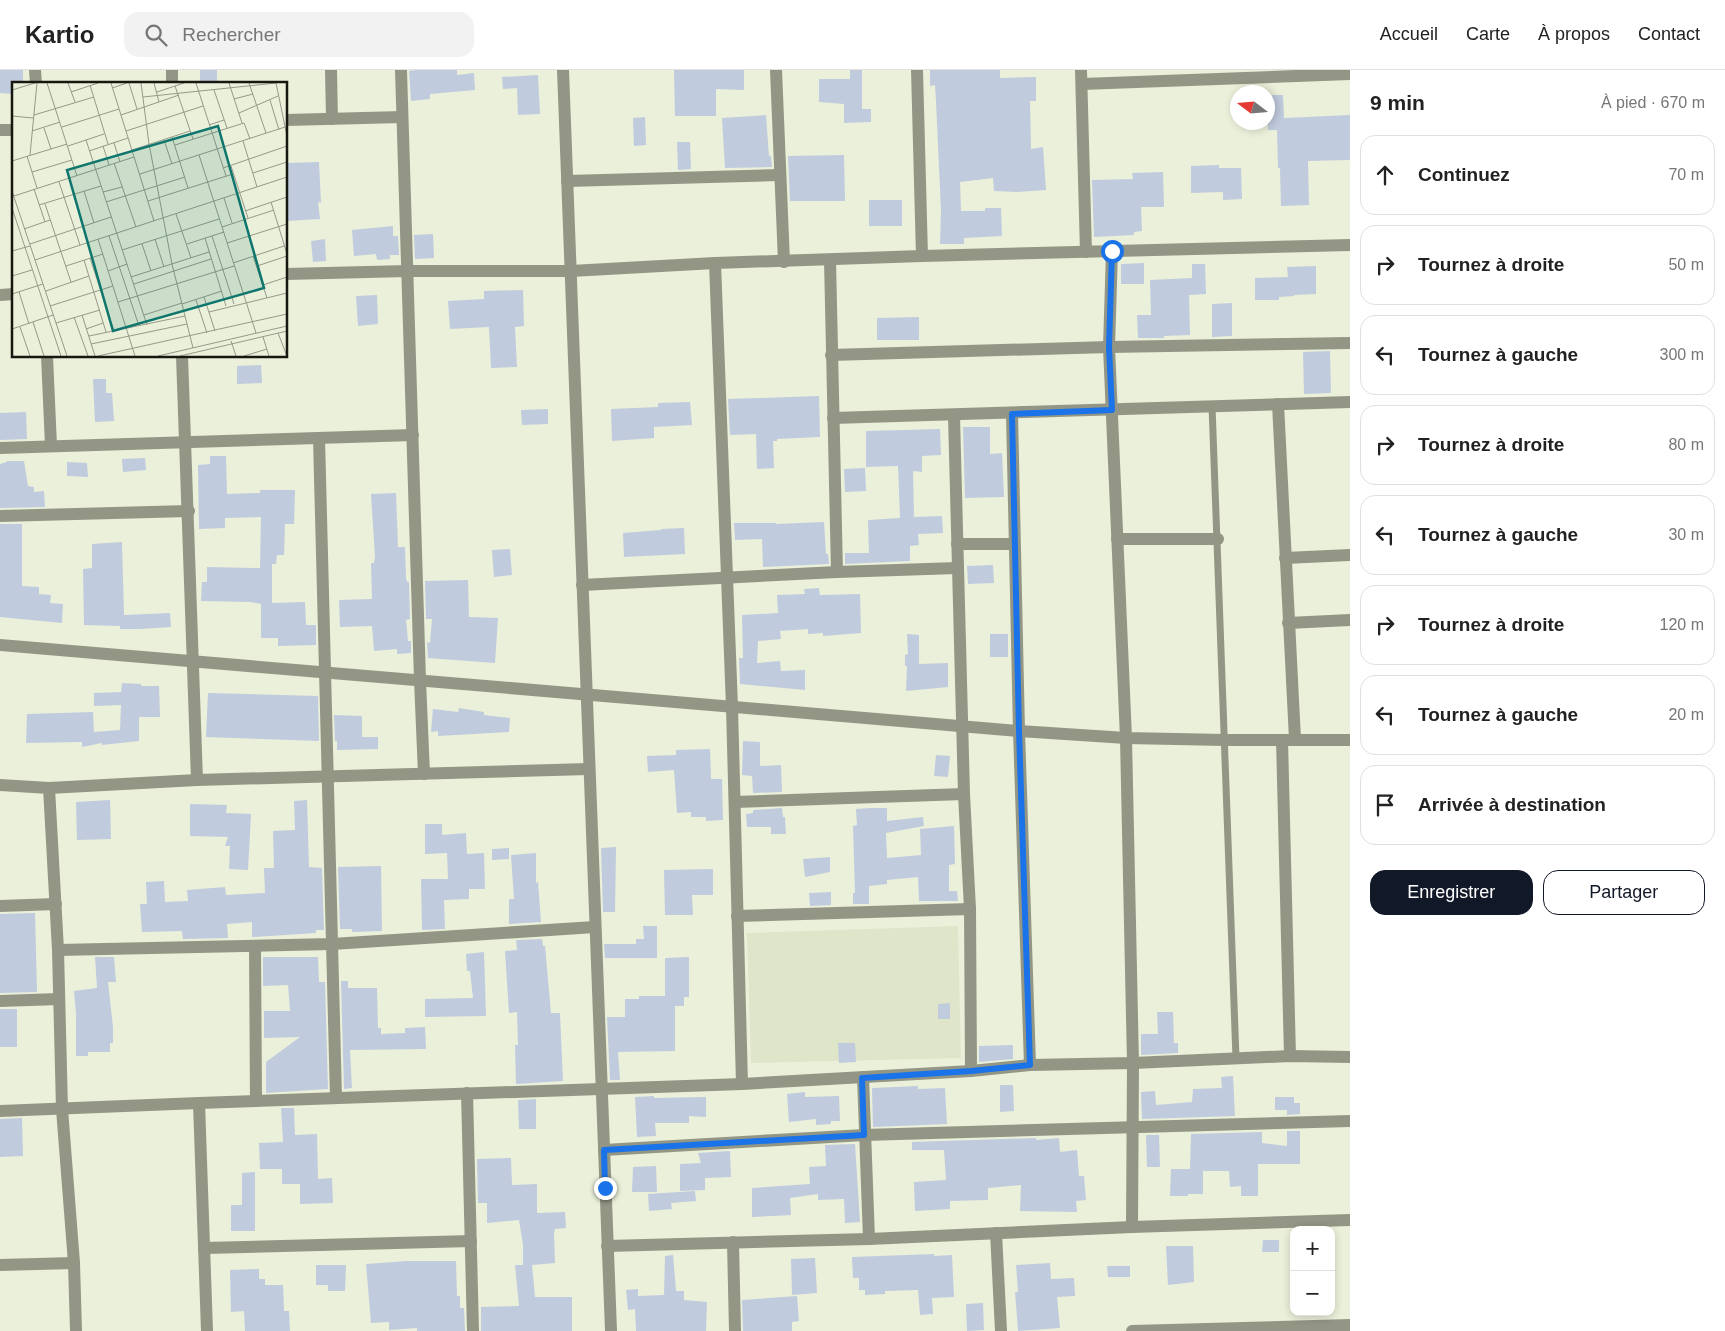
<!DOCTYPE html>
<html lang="fr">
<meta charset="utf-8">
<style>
body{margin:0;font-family:Helvetica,sans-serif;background:#f2f2f2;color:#222}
.controls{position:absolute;right:15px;bottom:15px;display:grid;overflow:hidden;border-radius:10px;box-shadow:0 2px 8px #0003}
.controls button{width:45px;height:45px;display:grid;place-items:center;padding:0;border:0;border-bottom:1px solid #e0e0e0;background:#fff;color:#222;font:25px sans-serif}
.compass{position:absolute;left:1230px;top:15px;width:45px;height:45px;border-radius:50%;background:#fff;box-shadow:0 2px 8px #0003;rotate:286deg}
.stop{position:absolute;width:15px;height:15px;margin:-11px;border:4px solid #1a73e8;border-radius:50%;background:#fff}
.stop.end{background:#1a73e8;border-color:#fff;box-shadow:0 1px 5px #0008}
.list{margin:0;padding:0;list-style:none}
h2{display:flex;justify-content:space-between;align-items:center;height:65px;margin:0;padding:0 20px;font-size:21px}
h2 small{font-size:16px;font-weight:400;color:#767676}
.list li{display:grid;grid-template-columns:32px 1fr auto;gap:15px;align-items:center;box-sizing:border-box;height:80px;margin:0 10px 10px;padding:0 10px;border:1px solid #e0e0e0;border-radius:15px}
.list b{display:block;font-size:19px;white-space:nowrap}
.list em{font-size:16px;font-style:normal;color:#767676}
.actions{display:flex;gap:10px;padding:15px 20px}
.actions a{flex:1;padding:11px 0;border:1px solid #111827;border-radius:15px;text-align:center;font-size:18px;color:#111827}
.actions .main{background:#111827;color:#fff}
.icon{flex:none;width:28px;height:28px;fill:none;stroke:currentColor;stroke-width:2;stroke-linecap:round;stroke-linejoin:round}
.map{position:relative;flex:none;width:1350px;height:1261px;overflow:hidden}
header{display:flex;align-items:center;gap:30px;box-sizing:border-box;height:70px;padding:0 25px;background:#fff;border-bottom:1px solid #e0e0e0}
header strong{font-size:24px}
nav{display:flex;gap:28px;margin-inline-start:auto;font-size:18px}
.search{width:350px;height:45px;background:#f2f2f2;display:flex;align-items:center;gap:12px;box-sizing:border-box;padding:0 18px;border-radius:15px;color:#767676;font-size:19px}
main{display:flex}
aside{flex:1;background:#fff}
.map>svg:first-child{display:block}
.built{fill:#dfe5c8}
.building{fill:#c0cbde}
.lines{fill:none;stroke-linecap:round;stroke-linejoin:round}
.service{stroke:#939684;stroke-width:7}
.minor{stroke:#939684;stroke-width:12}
.tertiary{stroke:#939684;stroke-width:12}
.route{stroke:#1a73e8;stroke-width:6}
.inset-road{fill:none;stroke:#969989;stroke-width:1}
.view{fill:#0f766e;fill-opacity:0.15;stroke:#0f766e;stroke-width:2.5}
.inset-edge{fill:none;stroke:#16170f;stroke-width:2.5}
</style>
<header>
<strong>Kartio</strong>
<div class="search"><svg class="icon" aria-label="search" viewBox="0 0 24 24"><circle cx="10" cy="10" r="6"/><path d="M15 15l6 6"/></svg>Rechercher</div>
<nav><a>Accueil</a><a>Carte</a><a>À propos</a><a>Contact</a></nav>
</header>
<main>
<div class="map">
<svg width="1350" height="1261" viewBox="0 0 1350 1261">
<rect width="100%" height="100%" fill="#ebf0da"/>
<!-- built -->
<path class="built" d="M958,856L961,988L751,993L747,863Z"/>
<!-- building -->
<g class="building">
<path d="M0,0H23V14H14V24L0,23Z"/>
<rect x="200" y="0" width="17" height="14"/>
<path d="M417,0H457V5L474,3L475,20L430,24V29L411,31L409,1Z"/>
<path d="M674,0H744V20L716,19V46H675Z"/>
<path d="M850,0H862V39H871V52L844,53V34L819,32V9H850Z"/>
<path d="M930,0H1000V8L1036,7V31H1030L1031,79L1043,77L1046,120L1017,122L994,121L993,108L960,112L961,141H985V138H1001L1002,166L964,168V174H940L941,141L936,31L935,15L930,16Z"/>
<path d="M538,5L540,44L518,45L517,18L503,19L502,7Z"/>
<path d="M1268,25H1283L1284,48L1350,45V90L1308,91L1309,135L1281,136L1280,98H1278L1277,60H1268Z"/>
<path d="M766,45L769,86H771L772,97L725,98L722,48Z"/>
<path d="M645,47L646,75L634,76L633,48Z"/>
<path d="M677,72H690L691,99L678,100Z"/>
<path d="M844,85L845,131H790L788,86Z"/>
<path d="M319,92L321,133L318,132L320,149L286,151V93Z"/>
<path d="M1219,95V98H1241L1242,129L1223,130V122L1191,123V96Z"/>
<path d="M1163,102L1164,137H1141L1142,161L1134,162V165L1094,167L1092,110L1133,109L1132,103Z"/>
<rect x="869" y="130" width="33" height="26"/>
<path d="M393,156V166H398L399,185H390V189L377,190L376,184L354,186L352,160Z"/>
<path d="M433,164L434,188L415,189L414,165Z"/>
<path d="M325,169L326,191L313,192L311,171Z"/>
<path d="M1144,193V214H1121V194Z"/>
<path d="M1192,194H1205L1206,224L1189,225L1190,265L1164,266V268H1138L1137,245H1151L1150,210L1192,208Z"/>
<path d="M1316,196V224L1294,225V226L1279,227V230H1255V208L1288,207L1287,197Z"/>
<path d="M523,220L524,256L515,257L517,297L491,298L489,257L450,259L448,231L484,229V221Z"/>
<path d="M377,225L378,254L358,256L356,226Z"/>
<path d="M1232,233V266L1212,267V234Z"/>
<path d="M919,247V270H877V248Z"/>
<path d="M1330,281L1331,323L1304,324L1303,282Z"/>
<path d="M261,295L262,313L237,314V296Z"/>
<path d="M93,309H106V323H112L114,351L95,352Z"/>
<path d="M819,326L820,367L777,369V371H773L774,398L757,399L756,364L730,365L728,329Z"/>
<path d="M690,332L692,355L654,357V368L612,371L611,339L658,337V333Z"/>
<path d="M548,339V354L522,355L521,340Z"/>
<path d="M26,342L27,369L0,370V343Z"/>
<path d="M963,357H990V384L1002,383L1004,427L965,428Z"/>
<path d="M940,359L941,385L922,386V402L913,401L914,447L942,446L943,463L918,464L919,475L910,476V491L845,494V483H869L868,450L900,448L898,396L866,397V361Z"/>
<path d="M210,386H226L227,424L260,423V420H295L294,454H285L284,485H277L276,494H272V533L305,532L306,555H316V575L278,576V568H261V534L250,532L201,531L202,512H207V497L260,498L261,447L225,448V458L199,459L198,395L210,394Z"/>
<path d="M145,388L146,400L123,402L122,389Z"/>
<path d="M7,391H24L28,416L34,417V422L44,421L45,437L0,438V394L7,392Z"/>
<path d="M67,392L87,393L88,407L67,406Z"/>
<path d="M865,398L866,421L845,422L844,399Z"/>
<path d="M396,423L398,477H405L406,508L407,512H409L410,549L406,550L408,571H411V583L397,584V579L374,581L372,556L340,557L339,530L372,529L371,493H374L375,487L371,424Z"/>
<path d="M824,452L826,484H828L829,494L763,497L762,469L735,470L734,453H776V454Z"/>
<path d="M0,454H22V516L39,517V524L51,525L50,533L63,534L62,553L0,547Z"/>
<path d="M684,458L685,484L624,487L623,463L661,460V459Z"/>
<path d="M122,472L124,545L170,543L171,557L140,559H120V556L84,555L83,499L92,498V474Z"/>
<path d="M510,479L512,505L494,507L492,480Z"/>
<path d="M993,495L994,513L968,514L967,496Z"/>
<path d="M468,510L469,547L498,548L495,593L428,588L427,572L430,573L432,549H426L425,511Z"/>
<path d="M819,518L820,525L860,524L861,563L823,566V563L808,564V559L780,561L781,569L758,571L757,593L780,591L781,601L805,600V620L740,614L739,588H743L742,545L778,543L777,525L805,524L804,519Z"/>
<path d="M907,564L919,565V594L948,593V617L906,621L907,596H905V585L908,584Z"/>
<rect x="990" y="564" width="18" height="23"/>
<path d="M122,613L141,614V616H159L160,647H139V671L102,675V673L82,677V672L26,673L27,644L93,642L94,662L120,660L121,635L94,636V623L121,622Z"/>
<path d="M208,623L318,626L319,671L206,667Z"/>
<path d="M459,638L484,642V645L510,648L509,662L438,666V661L431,662L433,639L458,642Z"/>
<path d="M334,645L362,646V667H378V679L337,680V671H335Z"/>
<path d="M743,671L760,672V696L781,695L782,722L753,723L752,706L742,705Z"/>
<path d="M710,679L711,709H722L723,750L706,751V747H691V742L677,743L674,700L648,702L647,686L676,685V680Z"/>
<path d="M936,685L950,686L948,707L934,706Z"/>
<path d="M110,730L111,769L77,770L76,732Z"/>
<path d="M307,730L309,797L322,798L324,860H316V863L252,867V852L227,854L228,868L183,869L182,861L142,862L140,834H147L146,812L164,811L165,832L188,831L187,820L225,817L226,825L265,823L264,798H274L273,761L295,760L294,731Z"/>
<path d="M190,734L227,735L226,743L251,744L248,800L229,799L230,776H225L228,767L190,766Z"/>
<path d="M782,738L783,747H785L786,764H771V757H747L746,744L753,743V740Z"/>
<path d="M870,738H887V751L923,747L924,756L886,763L887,788L921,785L920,759L954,756L955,794L949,795V821H957L958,831H919L918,807L887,810V814L869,816V834H853V823H855L853,756L857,755L856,739Z"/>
<path d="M425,754H442V765L466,763L467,784L484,783L485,819H469V829L444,830L445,859L422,860L421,809H448L447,783L425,784Z"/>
<path d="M616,777L615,842H603L601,778Z"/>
<path d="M509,778V789L492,790V779Z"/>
<path d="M536,783V813L538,812L541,852L509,854V829H514L511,785Z"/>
<path d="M830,787V802L805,807L803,789Z"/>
<path d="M381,796L382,861L352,862V859H340L338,797Z"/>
<path d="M713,799V825H692L693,845H665L664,800Z"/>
<path d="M831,822V835L810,836L809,823Z"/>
<path d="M35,843L37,922L0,923V844Z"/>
<path d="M643,856H657V888H605L604,874H636V869H644Z"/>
<path d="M542,869L543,876H545L551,943H560L563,1011L516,1014L515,975H518L517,942L509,943L505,881L517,880L516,870Z"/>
<path d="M484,882L486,946L425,947V929L473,928L470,901H467L466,884Z"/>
<path d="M95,887H114L116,912H108L113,957V973H110V982H88V986H76V944L74,921L97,918Z"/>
<path d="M263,887H318L319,912H325L328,1019L266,1023V992L300,967L264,968V941H290L288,915L263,916Z"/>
<path d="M689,887V927H684V936H675V981L618,982L620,1010H610L607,947H625V929H639V926H665V888Z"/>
<path d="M341,911H348V918H377L378,958H381V964L405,963V958L425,957L426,979L350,980L352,1018L344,1019Z"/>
<path d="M950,933V949H938V934Z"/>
<rect x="0" y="939" width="17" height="38"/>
<path d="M1157,942H1173L1174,973H1178V983L1141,985V964H1158Z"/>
<path d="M838,973H855L856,992L839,993Z"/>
<path d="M1013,975V989L979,992V976Z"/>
<path d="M1233,1006L1235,1046L1142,1049L1141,1022L1155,1021L1156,1035L1192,1032L1193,1019L1222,1018L1221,1007Z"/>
<path d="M1000,1015H1013L1014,1041L1000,1042Z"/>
<path d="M918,1016V1019L945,1018L947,1054L873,1057L872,1018Z"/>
<path d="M805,1022V1027L839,1026L840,1051H831V1054L816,1055V1049L789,1052L787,1024Z"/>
<path d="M654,1026V1028L706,1027V1047L689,1046V1053H655L656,1066L637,1067L635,1027Z"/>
<path d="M1275,1027H1294V1033H1300V1044L1287,1045V1040H1275Z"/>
<path d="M536,1029V1059H519L518,1030Z"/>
<path d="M281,1038H294L295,1065L317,1064L318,1109L332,1108L333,1133L300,1134V1114H282V1099H260L259,1073L283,1072Z"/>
<path d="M22,1048L23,1086L0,1087V1049Z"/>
<path d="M1287,1061H1300V1094H1258V1126H1241V1116L1230,1117L1229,1101H1203V1124H1188V1126H1170L1171,1099H1190L1191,1064L1262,1062V1073L1287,1076Z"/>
<path d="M1146,1065H1159L1160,1097H1147Z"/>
<path d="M1036,1068V1070L1059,1068L1060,1082L1077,1080L1079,1106H1084L1086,1130L1076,1131L1077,1142L1020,1141L1021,1115L988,1118V1130L950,1131V1139L915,1141L914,1112L946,1110L944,1080H912V1072Z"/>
<path d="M855,1074L860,1152L845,1153L844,1129L818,1130V1124L790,1128L791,1145L752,1147V1118L810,1114L809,1097L826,1096L825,1075Z"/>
<path d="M730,1081L731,1107L705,1108V1120L680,1121V1094L701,1093L698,1083Z"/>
<path d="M511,1088L512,1115L537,1114V1143L565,1142L566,1158L555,1159L554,1163L555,1193L532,1195L535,1227H572V1261H481V1237L519,1236L515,1195H523V1175L519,1150L487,1153V1133H478L477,1089Z"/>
<path d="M656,1096L657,1122H632L633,1097Z"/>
<path d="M255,1102V1161H231V1135H242V1103Z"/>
<path d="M695,1121L696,1131L671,1133L672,1139L649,1141L648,1124Z"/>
<path d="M1263,1170H1279V1182H1262Z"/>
<path d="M1166,1176H1193L1194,1212L1168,1215Z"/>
<path d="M934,1184V1186L952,1185L954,1227L932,1228L933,1244L920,1245L918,1220L885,1221V1224L865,1225V1220H859V1208H853L852,1187Z"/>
<path d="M673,1185L676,1221H684V1230L707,1232L706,1261H636L635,1239L628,1240L626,1220L638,1219V1226L664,1225L665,1186Z"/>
<path d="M815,1188L817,1223L792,1225L791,1189Z"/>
<path d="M407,1191H456L457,1226H460V1238H464L465,1261H417V1258L389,1260V1252L371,1253L366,1194Z"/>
<path d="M1050,1193L1051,1209L1074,1208L1075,1226L1057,1227L1060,1258L1018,1261L1015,1222H1018L1016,1195Z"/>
<path d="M316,1195H346L345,1221H328V1215H316Z"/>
<path d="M1107,1196H1130V1207H1108Z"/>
<path d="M259,1199V1209H265V1215H283L284,1241H289L290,1261H245L244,1241L231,1242L230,1200Z"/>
<path d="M797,1226L799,1251L792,1252V1261H743L742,1230Z"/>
<path d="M983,1233L984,1260L967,1261L966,1234Z"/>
</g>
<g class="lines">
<!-- service -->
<path class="service" d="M1212,336L1236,988"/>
<!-- minor -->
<g class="minor">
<path d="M35,0L36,14"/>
<path d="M172,0V14"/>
<path d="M331,0L332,49"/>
<path d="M401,0L420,610L424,704"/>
<path d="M776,0L784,192"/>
<path d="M917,0L922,186"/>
<path d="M1081,0L1086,182"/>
<path d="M1082,14L1350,4"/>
<path d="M286,50L402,47"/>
<path d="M0,60H14"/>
<path d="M567,111L779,105"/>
<path d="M1112,181L1109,277L1126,668L1133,993L1132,1157"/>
<path d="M830,190L837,502"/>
<path d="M715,193L732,637L742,1014"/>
<path d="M286,204L408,201H571L715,193L922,186L1350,175"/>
<path d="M0,225L14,224"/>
<path d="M831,285L1109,277L1350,273"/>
<path d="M47,286L51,376"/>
<path d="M182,286L197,710"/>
<path d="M1278,334L1295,669"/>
<path d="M1012,344L1019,661L1030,995"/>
<path d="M954,346L964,724L970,839L971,1001"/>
<path d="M833,348L1350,332"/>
<path d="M319,368L336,1028"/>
<path d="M0,378L413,365"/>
<path d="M0,446L189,441"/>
<path d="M1117,469H1218"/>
<path d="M957,474H1014"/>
<path d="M1285,488L1350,485"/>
<path d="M582,515L837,502L957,498"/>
<path d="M1288,553L1350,550"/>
<path d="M0,575L1019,661L1126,668L1225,670H1350"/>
<path d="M1282,670L1290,986"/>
<path d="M0,715L49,718L197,710L589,699"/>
<path d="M49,718L58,880L62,1039L74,1193L76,1261"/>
<path d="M735,732L964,724"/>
<path d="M0,836L56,834"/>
<path d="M737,846L970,839"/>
<path d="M255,876L256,1031"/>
<path d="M58,880L332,874L595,857"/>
<path d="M0,931L59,929"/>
<path d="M863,1007L869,1169"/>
<path d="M467,1023L473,1261"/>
<path d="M199,1033L207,1261"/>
<path d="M0,1041L199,1033L742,1014L971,1001L1030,995L1133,993L1290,986L1350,987"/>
<path d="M604,1080L864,1065L1350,1051"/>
<path d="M996,1163L1001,1261"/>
<path d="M733,1172L735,1261"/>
<path d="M607,1176L869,1169L1132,1157L1350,1150"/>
<path d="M204,1178L471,1171"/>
<path d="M0,1195L74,1193"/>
<path d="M1132,1261L1350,1255"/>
</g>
<!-- tertiary -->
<path class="tertiary" d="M563,0L611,1261"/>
</g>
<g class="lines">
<!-- route -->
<path class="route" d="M605,1118L604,1080L864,1065L862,1008L971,1001L1030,995L1019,661L1012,344L1112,340L1109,277L1112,181"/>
</g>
<!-- overview -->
<g transform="translate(12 12)">
<rect width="275" height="275" fill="#ebf0da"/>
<path class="inset-road" d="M35,1L65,94M56,1L63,20M99,1L142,139M117,1L125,27M129,1L137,62L160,182L181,266M142,1L147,20M184,1L214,94M217,1L230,41M237,1L254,51M264,1L275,54M78,3L96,62M163,4L181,57M100,6L115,1M0,8L23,1M202,8L215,46M59,10L86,1M145,10L172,1M131,15L264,1M222,17L241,12M258,18L267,48M227,31L266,14M22,33L82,15M109,33L167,13M0,34L21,36M197,43L212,38M50,45L107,27M32,46L39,67M20,49L48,40M114,49L191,24M160,55L176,106M74,58L135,243M152,58L160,82M231,59L245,105M102,61L108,80M163,63L232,41L238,57M56,64L92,52M91,64L97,83M120,68L178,49M77,69L116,56M18,73L25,1M187,73L244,251M15,74L25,106M0,79L55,62M102,81L124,145M219,84L236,136M211,86L275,64M20,90L60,78M241,91L275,80M128,92L273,45M47,100L68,163M22,107L33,140M0,109L55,274M72,109L82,141M91,110L110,105M2,114L122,75M212,116L220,141M136,119L221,92M94,120L173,95M259,120L275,172M33,122L59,200M27,123L89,104M0,126L49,274M233,129L275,115M164,132L179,176M210,145L262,128M12,147L38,138M97,154L127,244M200,154L222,222M193,156L214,224M86,157L123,274M143,157L152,185M215,161L275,142M18,162L99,135M130,162L139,189M175,162L212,150M110,168L207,137M0,169L18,164M241,174L255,216M78,176L102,249M23,178L275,95M72,178L94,250M221,181L272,164M54,184L91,172M245,184L275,174M96,189L115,182M0,194L20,188M119,195L197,170M122,202L199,177M251,203L275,195M34,209L77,194M7,210L17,242M0,212L31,202M192,215L203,249M184,218L195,251M106,220L222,184M170,222L210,209M38,224L101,204M197,230L275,211M70,233L83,274M132,233L170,221M62,235L76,274M21,240L32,274M44,241L88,228M8,245L18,274M0,247L41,233M74,247L91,241M266,251L275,274M77,254L173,234M251,255L257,274M219,259L224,274M79,262L175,242M86,274L275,232M146,274L275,244M168,274L275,249M232,274L255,267"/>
<path class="view" d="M206,44L252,206L101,249L55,88Z"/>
<rect width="275" height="275" class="inset-edge"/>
</g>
</svg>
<div class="controls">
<button>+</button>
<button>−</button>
</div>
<svg class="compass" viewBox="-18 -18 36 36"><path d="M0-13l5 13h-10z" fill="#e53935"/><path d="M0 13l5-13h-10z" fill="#767676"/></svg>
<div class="stop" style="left:1112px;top:181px"></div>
<div class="stop end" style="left:605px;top:1118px"></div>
</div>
<aside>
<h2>9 min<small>À pied · 670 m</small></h2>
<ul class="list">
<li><svg class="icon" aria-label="ahead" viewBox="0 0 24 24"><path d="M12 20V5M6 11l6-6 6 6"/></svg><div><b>Continuez</b></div><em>70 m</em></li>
<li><svg class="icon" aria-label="right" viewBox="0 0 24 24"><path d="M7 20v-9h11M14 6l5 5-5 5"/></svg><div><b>Tournez à droite</b></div><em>50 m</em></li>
<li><svg class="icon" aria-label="left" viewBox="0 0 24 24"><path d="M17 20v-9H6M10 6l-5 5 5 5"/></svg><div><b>Tournez à gauche</b></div><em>300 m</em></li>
<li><svg class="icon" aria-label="right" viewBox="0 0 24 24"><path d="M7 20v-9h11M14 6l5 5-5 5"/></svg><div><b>Tournez à droite</b></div><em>80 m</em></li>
<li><svg class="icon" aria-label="left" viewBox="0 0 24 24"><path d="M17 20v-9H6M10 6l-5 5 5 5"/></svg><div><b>Tournez à gauche</b></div><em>30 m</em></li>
<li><svg class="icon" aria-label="right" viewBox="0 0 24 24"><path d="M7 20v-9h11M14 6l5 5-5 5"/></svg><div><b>Tournez à droite</b></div><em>120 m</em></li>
<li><svg class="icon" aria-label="left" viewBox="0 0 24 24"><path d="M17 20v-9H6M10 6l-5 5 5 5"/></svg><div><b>Tournez à gauche</b></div><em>20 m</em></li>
<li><svg class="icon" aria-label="arrive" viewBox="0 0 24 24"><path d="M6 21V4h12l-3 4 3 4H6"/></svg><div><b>Arrivée à destination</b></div></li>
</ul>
<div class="actions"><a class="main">Enregistrer</a><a>Partager</a></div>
</aside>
</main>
